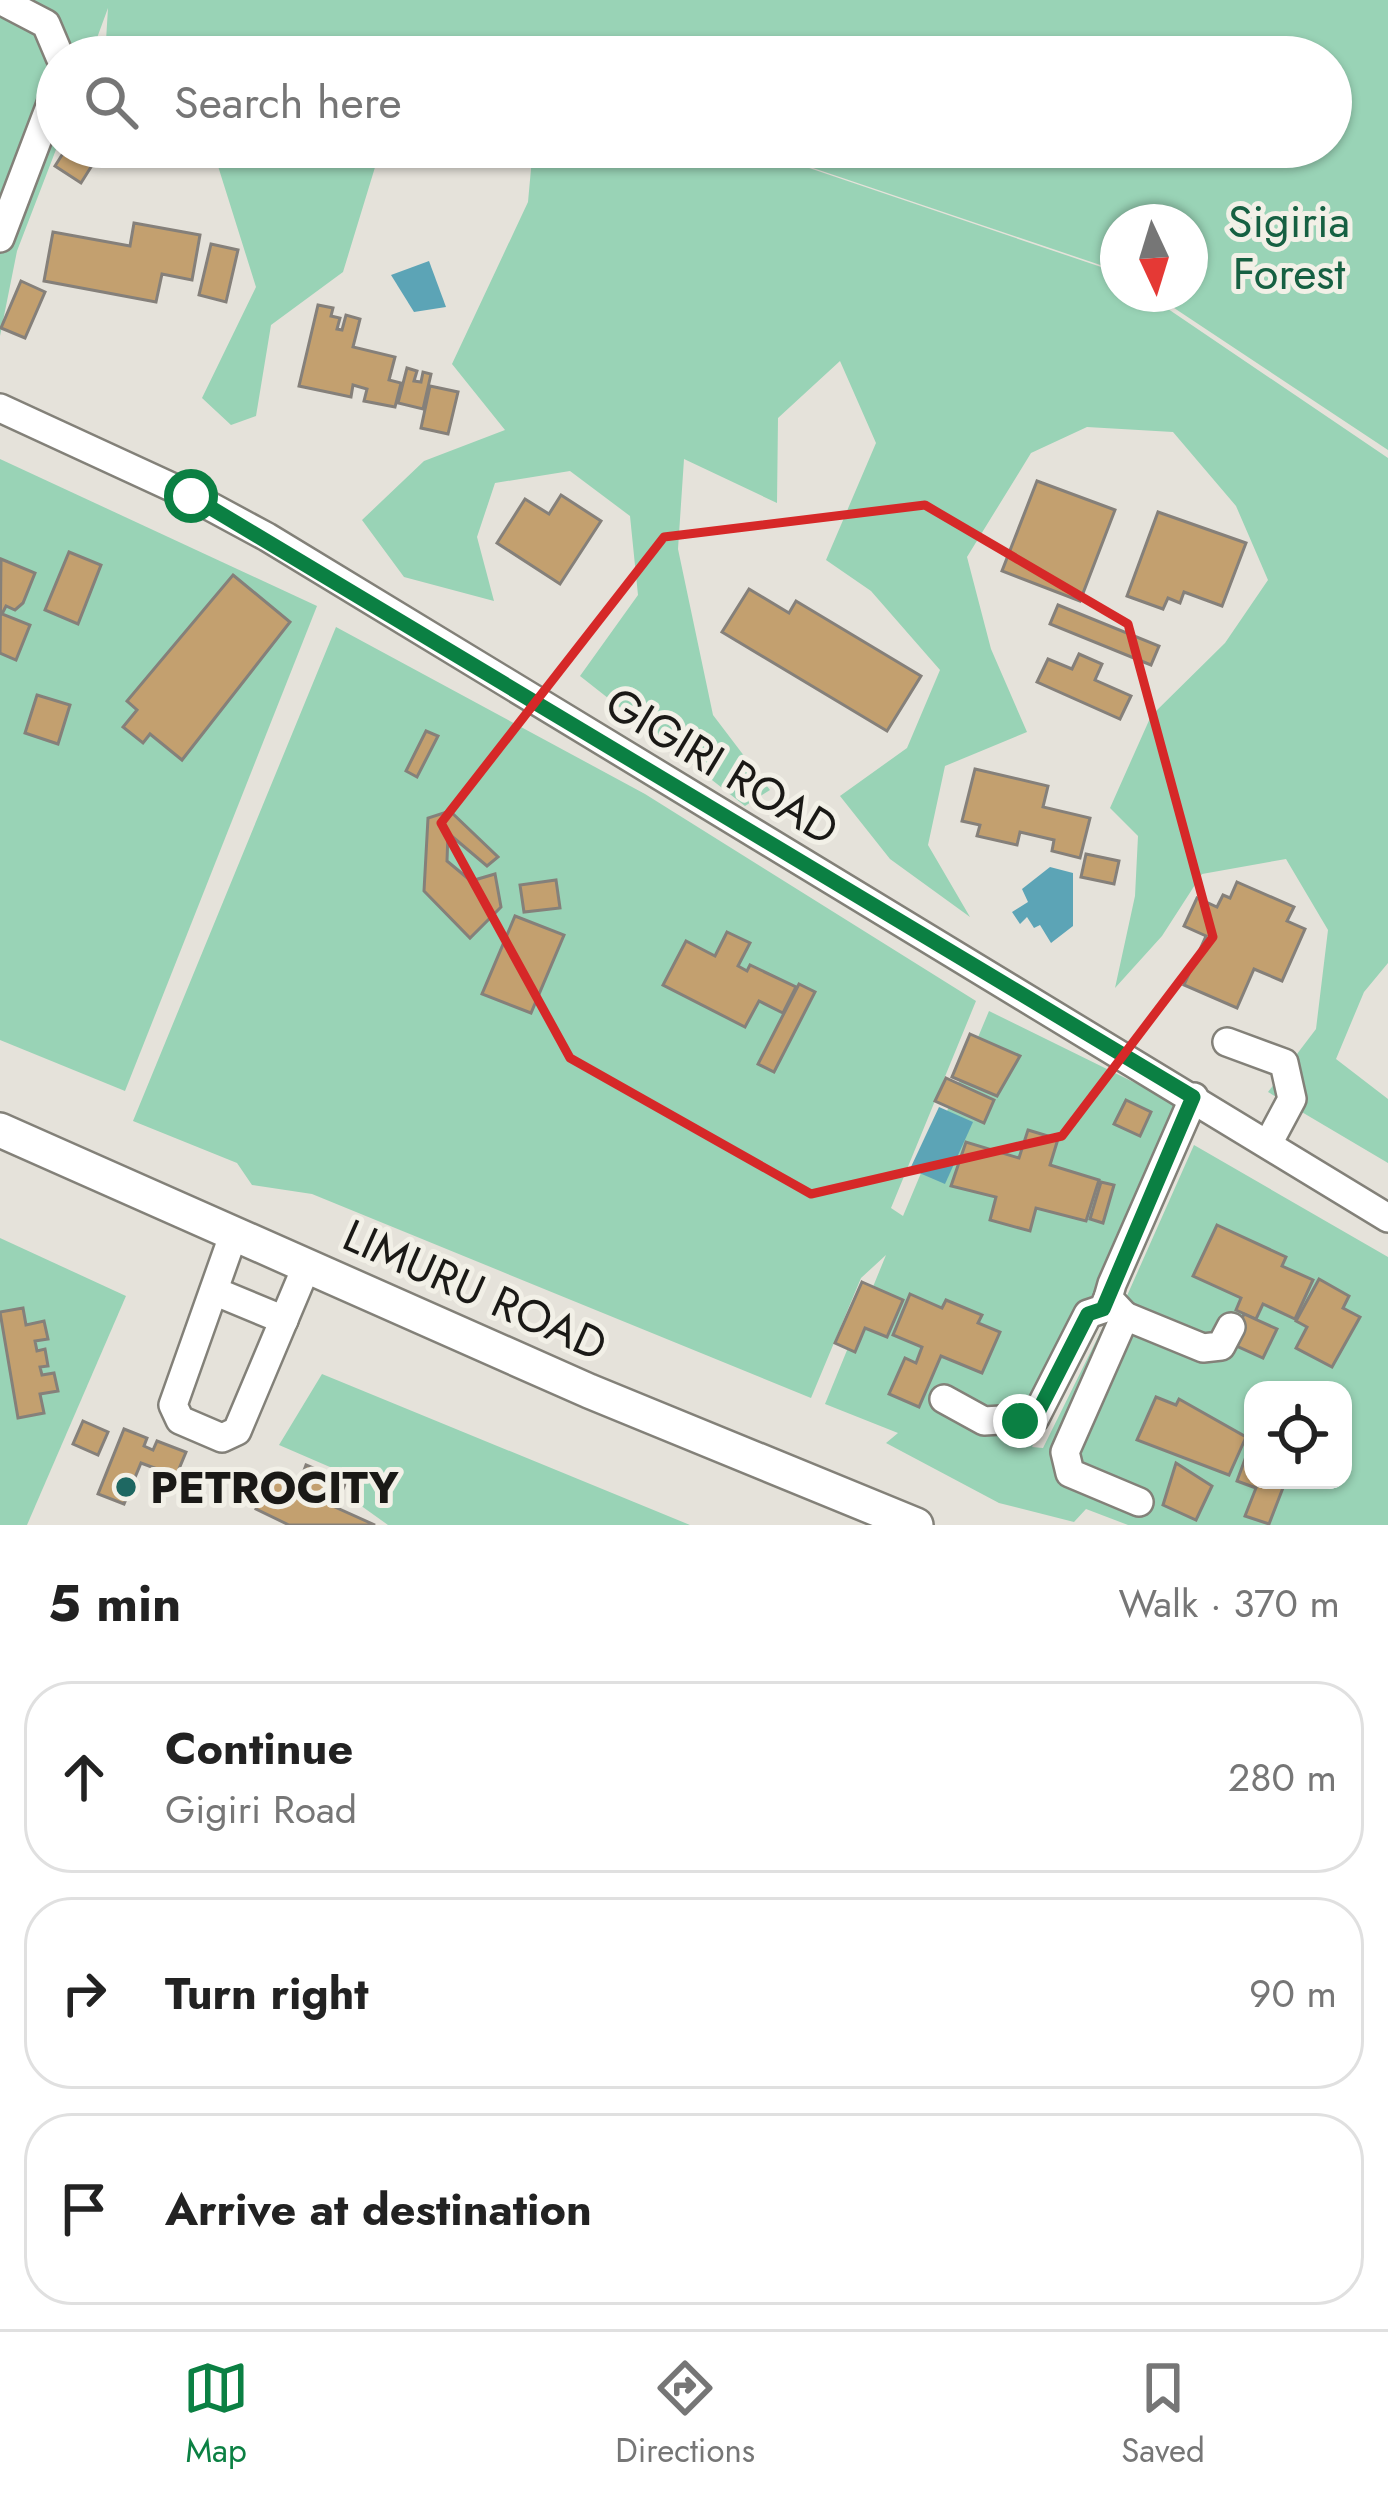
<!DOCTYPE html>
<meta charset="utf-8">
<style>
body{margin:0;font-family:Jost,sans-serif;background:#f2f2f2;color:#222}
.controls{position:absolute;right:36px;bottom:36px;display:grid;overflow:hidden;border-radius:24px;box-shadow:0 3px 9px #0004}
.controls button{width:108px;height:108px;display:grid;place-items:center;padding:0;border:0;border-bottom:3px solid #e0e0e0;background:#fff;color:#222;font:60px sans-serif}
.compass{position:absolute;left:1100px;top:204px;width:108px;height:108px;border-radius:50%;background:#fff;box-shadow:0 3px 9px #0004;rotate:176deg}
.stop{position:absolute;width:36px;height:36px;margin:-27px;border:9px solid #0b8043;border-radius:50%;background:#fff}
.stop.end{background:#0b8043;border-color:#fff;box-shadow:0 3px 12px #0008}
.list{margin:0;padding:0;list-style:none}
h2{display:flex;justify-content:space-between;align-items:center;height:156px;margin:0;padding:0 48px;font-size:51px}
h2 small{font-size:39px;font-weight:400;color:#767676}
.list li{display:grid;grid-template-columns:78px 1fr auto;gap:36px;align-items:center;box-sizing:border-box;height:192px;margin:0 24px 24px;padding:0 24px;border:3px solid #e0e0e0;border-radius:48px}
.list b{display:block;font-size:45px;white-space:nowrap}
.list p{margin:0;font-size:39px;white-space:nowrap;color:#767676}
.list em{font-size:39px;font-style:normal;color:#767676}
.icon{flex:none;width:66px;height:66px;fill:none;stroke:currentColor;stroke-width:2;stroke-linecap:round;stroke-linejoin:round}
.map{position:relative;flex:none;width:1388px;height:1525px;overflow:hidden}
.search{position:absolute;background:#fff;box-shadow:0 3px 9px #0004;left:36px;right:36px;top:36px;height:132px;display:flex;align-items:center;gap:30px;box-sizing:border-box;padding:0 42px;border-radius:66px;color:#767676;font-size:45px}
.sheet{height:804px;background:#fff}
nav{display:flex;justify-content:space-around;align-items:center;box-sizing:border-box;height:168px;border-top:3px solid #e0e0e0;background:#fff;font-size:33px;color:#767676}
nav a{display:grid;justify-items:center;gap:6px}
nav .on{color:#0b8043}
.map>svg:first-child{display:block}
.green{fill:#99d3b6;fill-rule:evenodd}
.water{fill:#5ca4b6}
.building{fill:#c3a06f;stroke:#85807a;stroke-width:3}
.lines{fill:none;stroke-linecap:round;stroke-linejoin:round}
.minor-casing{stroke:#838179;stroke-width:32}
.major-casing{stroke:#838179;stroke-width:38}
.minor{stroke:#fff;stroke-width:27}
.major{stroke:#fff;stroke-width:33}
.route{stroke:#0b8043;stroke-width:15}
.marked{fill:none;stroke:#d62828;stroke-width:9;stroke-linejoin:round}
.poi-dot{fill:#1e6862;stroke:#f2f0e7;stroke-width:4.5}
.labels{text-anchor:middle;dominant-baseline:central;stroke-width:10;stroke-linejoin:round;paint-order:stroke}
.park-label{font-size:45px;fill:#166042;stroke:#f2f0e7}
.street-label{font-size:45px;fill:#1a1916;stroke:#f2f0e7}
.poi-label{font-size:45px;font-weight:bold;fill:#1a1916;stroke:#f2f0e7;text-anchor:start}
</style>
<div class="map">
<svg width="1388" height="1525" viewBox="0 0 1388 1525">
<rect width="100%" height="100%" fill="#e5e2da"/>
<!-- green -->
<g class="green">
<path d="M0,0H1388V450L1153,294H1190V222H1118V271L751,147H1331V57H105L108,8L90,57H57V147L17,251L0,336Z"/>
<path d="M212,147H396L376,164L343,272L271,325L256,416L231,425L202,398L256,287Z"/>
<path d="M533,147H747L1110,270L1118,275V294H1146L1388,458V963L1364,992L1336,1059L1388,1099V1163L1268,1092L1316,1029L1328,930L1286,859L1202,874L1162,936L1115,988L1135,896L1138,836L1110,808L1151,716L1225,643L1268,580L1236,506L1173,432L1087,427L1031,453L967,557L991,649L1027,732L945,766L928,845L970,917L890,859L840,796L907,748L940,670L871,591L826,560L876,443L840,361L778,418L777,503L684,459L678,549L713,715L770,790L745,806L580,676L638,595L630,516L570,471L495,483L477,537L494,601L404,577L362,520L424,461L505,430L452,364L528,202Z"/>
<path d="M0,459L317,606L125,1091L0,1040Z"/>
<path d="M336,627L645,794L976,1001L891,1208L903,1216L989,1011L1178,1104L1032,1447L1043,1448L1103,1327L1110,1334L1194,1145L1388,1257V1525H1128L1086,1509L1074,1522L999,1503L886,1443L898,1433L825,1404L886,1255L861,1278L811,1398L312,1194L252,1185L237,1163L133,1121ZM1253,1390H1343V1480H1253Z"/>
<path d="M0,1238L126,1296L27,1525H0Z"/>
<path d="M322,1374L690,1525H388L353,1500L360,1480L279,1445Z"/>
</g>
<!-- water -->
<g class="water">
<path d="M429,261L446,307L414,312L391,275Z"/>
<path d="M1050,867L1073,873V926L1051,943L1040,925L1034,928L1027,917L1020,924L1012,912L1028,902L1022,889Z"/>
<path d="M939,1107L973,1122L945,1184L910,1169Z"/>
</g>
<!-- building -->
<g class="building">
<path d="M67,147L96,159L81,183L55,166Z"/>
<path d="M134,223L200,235L192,280L162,274L156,302L44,281L53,232L130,246Z"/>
<path d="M211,244L238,250L226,302L199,295Z"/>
<path d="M21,281L45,292L25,338L1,328Z"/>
<path d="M318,305L333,308L331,316L340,318L337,329L342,330L346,315L360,319L353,347L395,357L389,380L401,383L395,407L364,401L367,389L353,385L351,397L299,386Z"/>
<path d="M407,368L417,371L414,381L421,382L423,372L431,374L423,409L398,403Z"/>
<path d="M430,386L458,392L448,434L421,428Z"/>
<path d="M1037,481L1115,510L1080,601L1002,571Z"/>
<path d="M561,495L601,521L560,584L497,543L525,499L549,514Z"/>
<path d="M1158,512L1246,543L1222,606L1184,592L1180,603L1168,598L1163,609L1127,596Z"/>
<path d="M69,552L101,565L78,624L45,610Z"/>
<path d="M1,559L35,573L23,603L15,610L6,606L2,614L30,625L16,660L0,653Z"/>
<path d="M233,575L290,622L182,760L150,734L143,743L123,727L137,710L127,701Z"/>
<path d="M749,589L789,613L796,601L921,676L887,731L722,632Z"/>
<path d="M1058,605L1159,646L1151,665L1050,624Z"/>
<path d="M1079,654L1102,664L1095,680L1131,696L1120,719L1037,682L1048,659L1072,669Z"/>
<path d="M37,695L70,705L58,744L25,733Z"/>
<path d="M426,731L438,736L417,777L406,771Z"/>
<path d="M975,769L1048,786L1043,807L1090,818L1080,858L1052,851L1054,840L1020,832L1017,845L977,836L980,825L962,821Z"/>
<path d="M450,811L498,857L487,866L448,833L447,861L471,881L495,874L501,907L470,938L424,891L428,818Z"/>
<path d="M1086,854L1119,861L1114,884L1081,877Z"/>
<path d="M556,880L560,908L524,912L520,885Z"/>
<path d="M1237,882L1294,907L1287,921L1305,929L1282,981L1254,969L1237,1008L1184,985L1206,936L1184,926L1197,898L1217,907L1223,895L1230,898Z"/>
<path d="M515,916L564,935L531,1013L482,994Z"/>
<path d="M727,932L750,943L738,966L747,971L750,965L796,987L783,1013L759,1001L745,1027L663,985L686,941L715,956Z"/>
<path d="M799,984L815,992L774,1072L758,1064Z"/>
<path d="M970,1034L1020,1056L997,1096L952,1077Z"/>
<path d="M946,1078L994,1100L984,1123L935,1101Z"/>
<path d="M1126,1100L1151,1112L1140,1136L1114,1124Z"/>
<path d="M1028,1130L1058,1139L1050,1165L1099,1180L1086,1221L1036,1208L1030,1231L990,1220L996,1197L951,1186L966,1142L1019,1158Z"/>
<path d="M1101,1182L1114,1185L1103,1223L1090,1219Z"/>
<path d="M1217,1225L1286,1257L1282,1266L1313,1280L1295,1319L1263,1304L1256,1319L1236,1310L1241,1298L1193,1276Z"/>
<path d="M1319,1279L1349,1296L1343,1308L1360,1317L1332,1367L1296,1348L1307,1327L1296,1321Z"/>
<path d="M862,1282L903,1300L887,1337L865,1328L855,1352L835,1343Z"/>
<path d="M910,1294L942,1308L946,1300L982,1315L978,1323L1000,1332L982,1373L941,1356L919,1407L889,1394L905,1358L916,1363L922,1347L893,1335Z"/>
<path d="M23,1308L26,1325L44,1321L48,1339L35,1341L37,1351L45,1349L48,1366L40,1367L42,1375L54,1373L58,1391L40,1394L44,1413L18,1418L0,1312Z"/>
<path d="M1244,1314L1277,1329L1263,1358L1230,1343Z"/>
<path d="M1156,1397L1176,1405L1179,1399L1246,1437L1229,1475L1137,1440Z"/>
<path d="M83,1421L108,1432L98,1455L73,1444Z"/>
<path d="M124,1429L147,1438L144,1446L153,1450L157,1441L186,1452L176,1476L141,1463L124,1504L98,1494Z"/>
<path d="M1252,1440L1253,1480H1286L1269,1524L1245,1516L1256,1488L1237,1481Z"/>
<path d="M1176,1463L1212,1486L1196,1520L1163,1505Z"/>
<path d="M306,1465L346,1482L335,1507L375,1525H289L256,1509L272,1472L299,1484Z"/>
</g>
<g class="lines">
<defs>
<g id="minor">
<path d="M0,0L46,24L60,57"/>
<path d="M0,238L57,88"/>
<path d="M0,408L191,496L267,537L1388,1218"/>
<path d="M1227,1042L1284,1063L1292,1099L1268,1144"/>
<path d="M234,1233L173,1405L180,1420L222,1438L237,1431L307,1265"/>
<path d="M214,1291L284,1320"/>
<path d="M1125,1316L1203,1348L1221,1346L1231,1327"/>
<path d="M944,1399L984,1421L1035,1418L1088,1314L1103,1309L1108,1298"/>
<path d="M1139,1502L1070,1473L1065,1452L1125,1316L1108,1298L1112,1284L1194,1097"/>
</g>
<path id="major" d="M0,1130L589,1391L916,1525"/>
</defs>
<!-- minor casing -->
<use href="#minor" class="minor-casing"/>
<!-- major casing -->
<use href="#major" class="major-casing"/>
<!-- minor -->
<use href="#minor" class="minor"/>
<!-- major -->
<use href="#major" class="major"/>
</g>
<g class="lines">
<!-- route -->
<path class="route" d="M191,496L1193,1097L1103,1309L1088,1314L1035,1418L1020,1421"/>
</g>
<!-- marked area -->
<path class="marked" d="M925,505L1128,624L1213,937L1062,1136L811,1194L570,1058L441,823L664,537Z"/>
<!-- markers -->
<circle class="poi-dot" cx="126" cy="1487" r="12"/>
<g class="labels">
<!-- park labels -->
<g class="park-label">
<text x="1289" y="221">Sigiria<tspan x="1289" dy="52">Forest</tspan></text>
</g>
<!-- street labels -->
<g class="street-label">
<text transform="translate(722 766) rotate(31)">GIGIRI ROAD</text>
<text transform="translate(475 1290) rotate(24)">LIMURU ROAD</text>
</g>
<!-- poi labels -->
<g class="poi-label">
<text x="150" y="1487">PETROCITY</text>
</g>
</g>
</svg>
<div class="controls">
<button><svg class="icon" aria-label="locate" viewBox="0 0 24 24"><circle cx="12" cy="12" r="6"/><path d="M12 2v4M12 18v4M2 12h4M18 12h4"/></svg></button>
</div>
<svg class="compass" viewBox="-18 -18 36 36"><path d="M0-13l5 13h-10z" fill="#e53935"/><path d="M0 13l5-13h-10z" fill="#767676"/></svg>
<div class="stop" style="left:191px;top:496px"></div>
<div class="stop end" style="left:1020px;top:1421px"></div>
<div class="search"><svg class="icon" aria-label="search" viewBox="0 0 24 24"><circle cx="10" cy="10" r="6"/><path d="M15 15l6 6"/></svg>Search here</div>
</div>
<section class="sheet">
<h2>5 min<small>Walk · 370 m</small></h2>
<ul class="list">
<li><svg class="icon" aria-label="ahead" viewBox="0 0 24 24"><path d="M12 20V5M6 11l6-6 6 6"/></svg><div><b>Continue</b><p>Gigiri Road</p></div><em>280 m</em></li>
<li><svg class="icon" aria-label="right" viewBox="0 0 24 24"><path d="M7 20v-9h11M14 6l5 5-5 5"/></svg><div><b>Turn right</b></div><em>90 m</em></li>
<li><svg class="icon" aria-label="arrive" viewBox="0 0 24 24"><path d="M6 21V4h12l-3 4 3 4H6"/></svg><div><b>Arrive at destination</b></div></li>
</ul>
</section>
<nav>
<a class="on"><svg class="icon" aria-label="map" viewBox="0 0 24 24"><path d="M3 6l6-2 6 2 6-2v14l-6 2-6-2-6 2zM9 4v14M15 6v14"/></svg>Map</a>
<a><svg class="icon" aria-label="directions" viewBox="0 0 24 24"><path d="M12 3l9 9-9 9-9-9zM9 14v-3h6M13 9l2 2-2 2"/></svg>Directions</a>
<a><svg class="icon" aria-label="saved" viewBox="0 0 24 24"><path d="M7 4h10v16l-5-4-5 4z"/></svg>Saved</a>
</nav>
